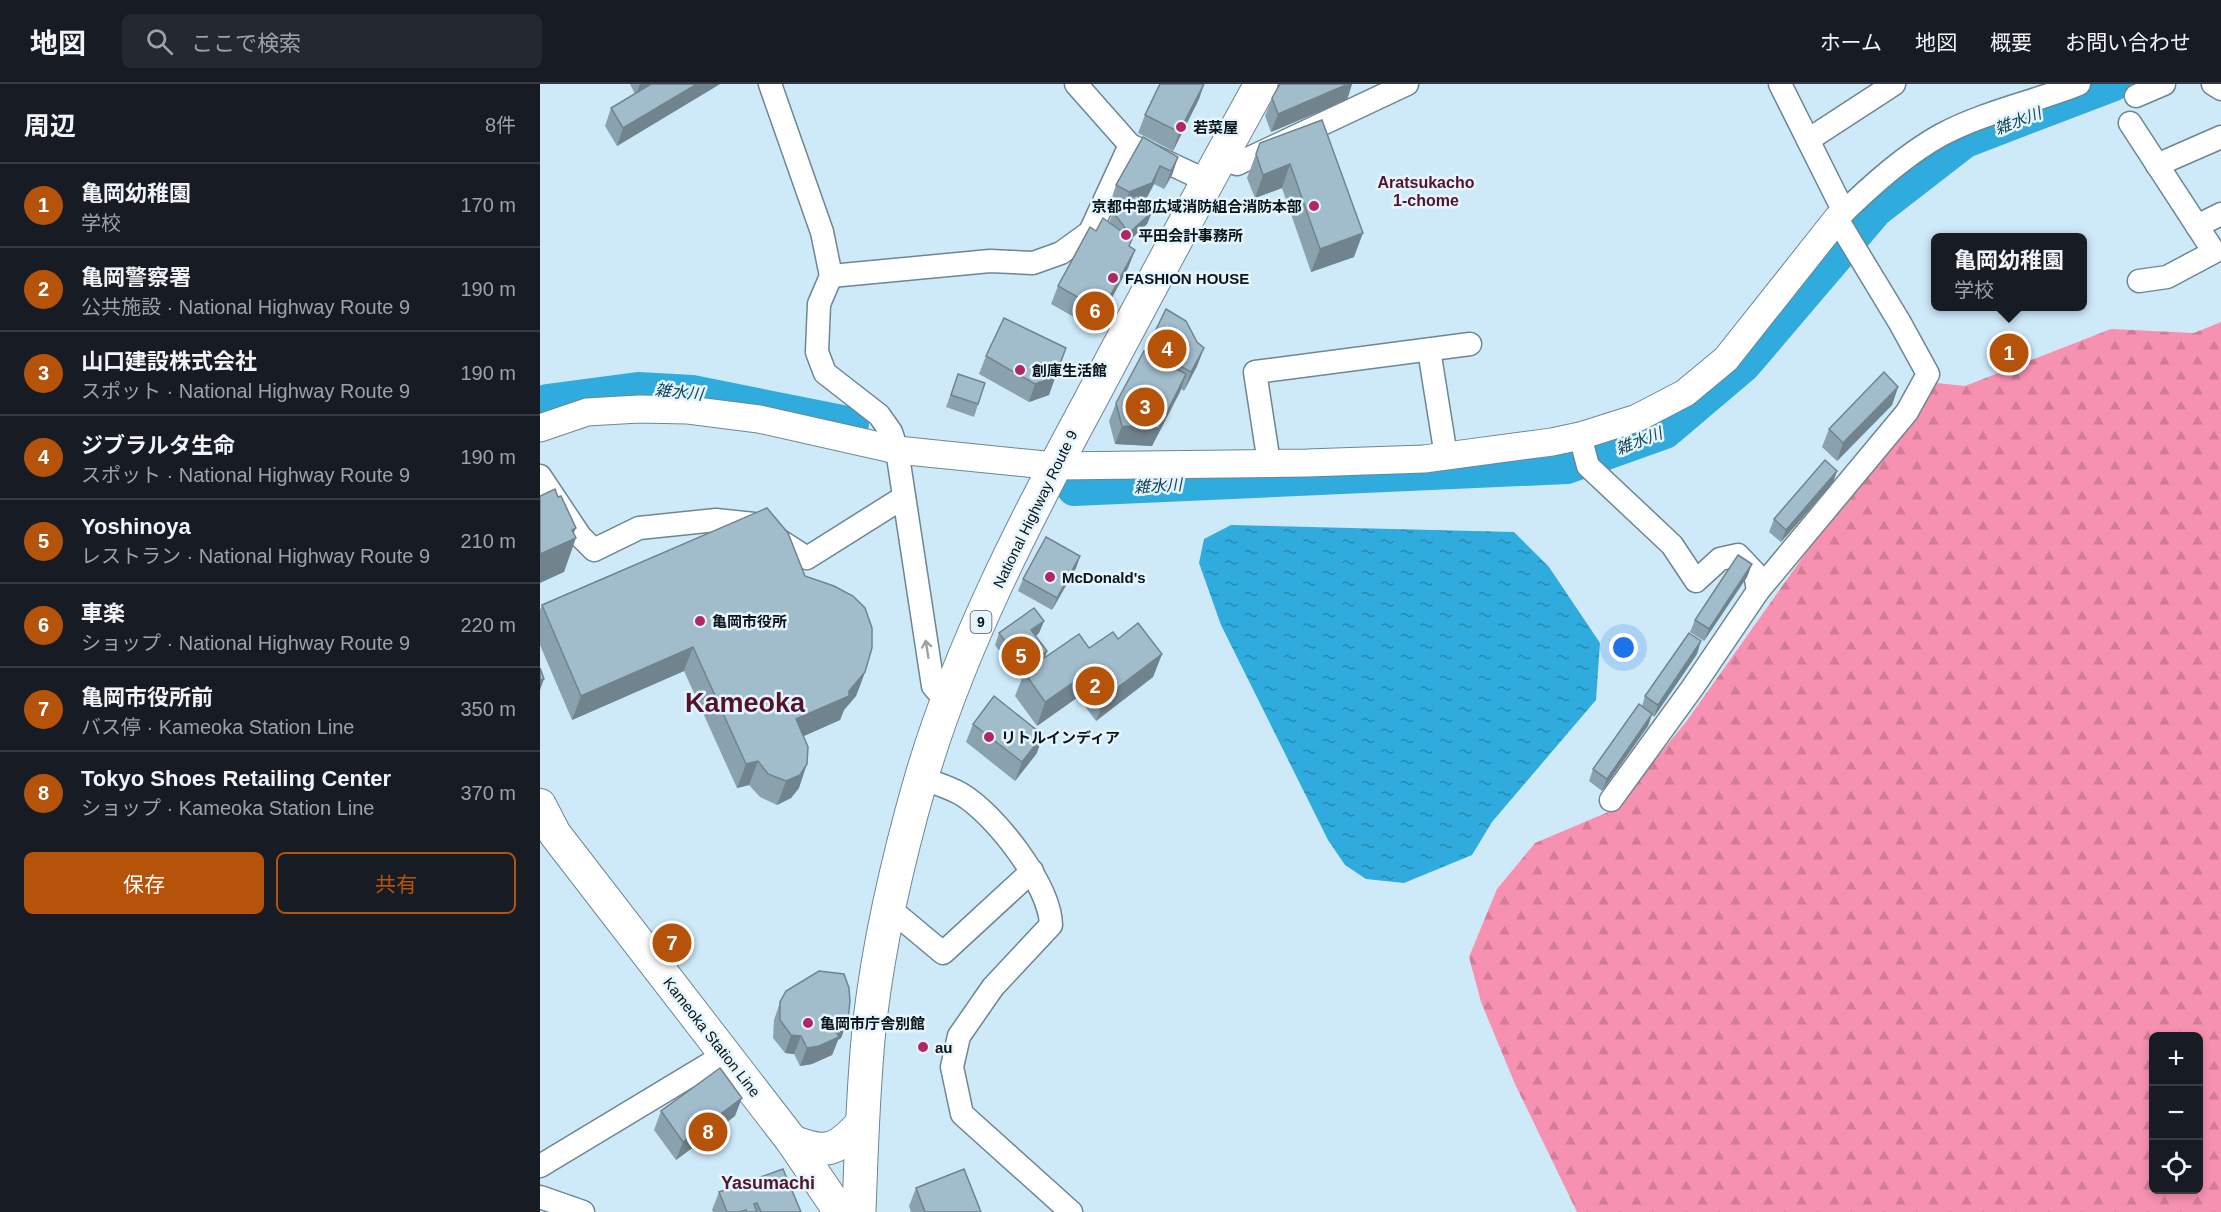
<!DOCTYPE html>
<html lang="ja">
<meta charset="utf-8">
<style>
body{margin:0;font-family:Arial,"Noto Sans JP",sans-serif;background:#242831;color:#f1f3f6}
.controls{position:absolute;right:18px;bottom:18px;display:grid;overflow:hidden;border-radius:9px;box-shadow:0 3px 9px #0003}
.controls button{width:54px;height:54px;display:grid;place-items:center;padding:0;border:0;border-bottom:2px solid #363941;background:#171b24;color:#f1f3f6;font:30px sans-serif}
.you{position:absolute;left:1084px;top:564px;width:21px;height:21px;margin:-15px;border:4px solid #fff;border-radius:50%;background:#1a73e8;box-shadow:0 0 0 9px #1a73e833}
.badge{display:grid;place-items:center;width:39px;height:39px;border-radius:50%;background:#b45309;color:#fff;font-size:20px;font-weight:700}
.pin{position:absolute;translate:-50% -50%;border:3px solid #fff;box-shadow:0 2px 6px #0006}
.popup{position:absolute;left:1391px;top:149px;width:156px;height:78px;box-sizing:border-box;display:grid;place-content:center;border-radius:9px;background:#171b24;filter:drop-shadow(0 2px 4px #0005);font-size:20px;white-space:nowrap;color:#9ea1a6}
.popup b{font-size:22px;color:#f1f3f6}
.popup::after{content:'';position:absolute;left:50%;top:100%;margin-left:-12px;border:12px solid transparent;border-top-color:#171b24}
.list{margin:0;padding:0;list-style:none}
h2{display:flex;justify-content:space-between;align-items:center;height:78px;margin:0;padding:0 24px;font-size:26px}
h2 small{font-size:20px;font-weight:400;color:#9ea1a6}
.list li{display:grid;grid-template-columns:39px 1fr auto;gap:18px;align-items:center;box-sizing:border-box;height:84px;padding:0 24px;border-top:2px solid #363941}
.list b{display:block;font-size:22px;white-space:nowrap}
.list p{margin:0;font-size:20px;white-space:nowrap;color:#9ea1a6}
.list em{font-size:20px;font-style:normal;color:#9ea1a6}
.actions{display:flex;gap:12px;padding:18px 24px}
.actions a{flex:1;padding:14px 0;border:2px solid #b45309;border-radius:9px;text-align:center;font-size:21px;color:#b45309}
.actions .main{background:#b45309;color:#fff}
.icon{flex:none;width:33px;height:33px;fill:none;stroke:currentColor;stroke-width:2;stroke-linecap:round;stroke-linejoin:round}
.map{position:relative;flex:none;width:1681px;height:1128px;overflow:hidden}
header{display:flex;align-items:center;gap:36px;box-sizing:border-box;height:84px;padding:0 30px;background:#171b24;border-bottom:2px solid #363941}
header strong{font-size:28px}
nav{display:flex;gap:33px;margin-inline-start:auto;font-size:21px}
.search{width:420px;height:54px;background:#242831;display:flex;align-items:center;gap:15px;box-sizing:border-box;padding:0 21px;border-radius:9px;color:#9ea1a6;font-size:22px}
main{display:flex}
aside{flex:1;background:#171b24}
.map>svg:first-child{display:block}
.forest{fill:url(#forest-firs);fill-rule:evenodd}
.water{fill:url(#water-ripples)}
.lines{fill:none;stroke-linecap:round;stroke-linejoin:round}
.river{stroke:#2fabdd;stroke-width:34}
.minor-casing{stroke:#6c8694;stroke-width:25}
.tertiary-casing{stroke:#6c8694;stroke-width:29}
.secondary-casing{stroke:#6c8694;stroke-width:34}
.trunk-casing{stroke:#6c8694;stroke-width:35}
.minor{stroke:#fff;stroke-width:22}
.tertiary{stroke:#fff;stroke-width:27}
.secondary{stroke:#fff;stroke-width:32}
.trunk{stroke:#fff;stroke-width:33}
.wall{fill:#8aa2ae}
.shaded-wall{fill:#71848d}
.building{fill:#a1bcca;stroke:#71848d;stroke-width:1.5}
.oneway{stroke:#9da1a3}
.poi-dot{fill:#b22762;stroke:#e4f5fe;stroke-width:2}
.labels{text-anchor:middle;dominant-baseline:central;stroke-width:5;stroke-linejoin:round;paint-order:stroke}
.shield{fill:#e4f5fe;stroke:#4b585e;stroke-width:1.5}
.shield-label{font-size:14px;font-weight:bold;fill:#0a1419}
.poi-label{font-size:15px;font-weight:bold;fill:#0a1419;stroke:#e4f5fe;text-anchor:start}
.street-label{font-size:15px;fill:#0a1419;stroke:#e4f5fe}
.water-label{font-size:16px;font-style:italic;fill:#114358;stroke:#e4f5fe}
.neighbourhood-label{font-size:16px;font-weight:bold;fill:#54122d;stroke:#e4f5fe}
.quarter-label{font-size:18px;font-weight:bold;fill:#54122d;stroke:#e4f5fe}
.town-label{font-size:27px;font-weight:bold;fill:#54122d;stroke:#e4f5fe}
</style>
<header>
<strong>地図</strong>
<div class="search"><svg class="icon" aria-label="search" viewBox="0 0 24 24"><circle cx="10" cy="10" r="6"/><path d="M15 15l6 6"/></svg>ここで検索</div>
<nav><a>ホーム</a><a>地図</a><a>概要</a><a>お問い合わせ</a></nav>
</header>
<main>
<aside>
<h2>周辺<small>8件</small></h2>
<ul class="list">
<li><span class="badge">1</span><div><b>亀岡幼稚園</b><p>学校</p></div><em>170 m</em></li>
<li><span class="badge">2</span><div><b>亀岡警察署</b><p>公共施設 · National Highway Route 9</p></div><em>190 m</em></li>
<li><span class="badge">3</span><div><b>山口建設株式会社</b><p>スポット · National Highway Route 9</p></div><em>190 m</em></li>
<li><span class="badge">4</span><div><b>ジブラルタ生命</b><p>スポット · National Highway Route 9</p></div><em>190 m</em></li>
<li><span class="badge">5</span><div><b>Yoshinoya</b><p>レストラン · National Highway Route 9</p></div><em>210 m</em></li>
<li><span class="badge">6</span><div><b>車楽</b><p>ショップ · National Highway Route 9</p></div><em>220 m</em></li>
<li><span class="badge">7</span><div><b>亀岡市役所前</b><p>バス停 · Kameoka Station Line</p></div><em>350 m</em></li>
<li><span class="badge">8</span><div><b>Tokyo Shoes Retailing Center</b><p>ショップ · Kameoka Station Line</p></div><em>370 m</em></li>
</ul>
<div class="actions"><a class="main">保存</a><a>共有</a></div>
</aside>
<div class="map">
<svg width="1681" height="1128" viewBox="0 0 1681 1128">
<defs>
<pattern id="forest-firs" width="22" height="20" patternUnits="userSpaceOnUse" patternTransform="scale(1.5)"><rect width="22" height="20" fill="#f791b1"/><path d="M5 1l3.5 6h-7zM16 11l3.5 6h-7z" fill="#d27c98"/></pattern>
<pattern id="water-ripples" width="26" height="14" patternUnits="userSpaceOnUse" patternTransform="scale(1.5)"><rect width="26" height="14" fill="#2fabdd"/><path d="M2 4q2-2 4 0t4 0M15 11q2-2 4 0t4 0" fill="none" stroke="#268ab2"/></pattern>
</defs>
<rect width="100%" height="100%" fill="#ceeaf9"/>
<!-- forest -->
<path class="forest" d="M1681,238V1128H1037L975,1000L941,918L929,873L957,805L995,759L1073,726L1146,638L1282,446L1397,299L1425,302L1571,245L1654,249ZM1614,952H1658V1106H1614Z"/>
<!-- water -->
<path class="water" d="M691,441L974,448L1009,483L1060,559L1056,616L952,738L932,771L864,799L826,795L805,781L788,756L681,541L659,479L664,455Z"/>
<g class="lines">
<!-- river -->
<g class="river">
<path d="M0,321L7,317L98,305L152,308L312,340"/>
<path d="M534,405L1027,383L1125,348L1204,281L1336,126L1425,57L1574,0"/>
</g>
<defs>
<g id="minor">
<path d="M230,0L282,148L291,192L279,220L277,268L285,289L339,331L351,348L357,366L393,602L407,618"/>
<path d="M536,0L590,61L667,97"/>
<path d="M1240,0L1304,128"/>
<path d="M1673,0L1681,5"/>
<path d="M1596,12L1624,0"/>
<path d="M1590,39L1674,168L1627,193L1599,197"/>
<path d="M1268,56L1354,0"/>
<path d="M680,75L697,80L867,0"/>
<path d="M1617,81L1681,53"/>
<path d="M1657,142L1681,130"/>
<path d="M291,192L450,177L493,179L521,169L550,148L590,61"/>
<path d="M889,266L906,372"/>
<path d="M1040,352L1048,382L1132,461L1156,497L1180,475L1198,471L1215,489L1218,507"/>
<path d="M729,379L715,288L930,260"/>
<path d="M0,392L40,452L54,466L99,444L176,436L214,440L267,474L364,413"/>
<path d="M382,694C394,699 409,703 421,710C455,730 510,801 511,841L453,903L419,952L412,983L422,1030L531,1128"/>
<path d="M1071,716L1153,603L1218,507L1367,328L1388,290L1360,239L1297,135C1326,106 1365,71 1401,51C1444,28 1494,18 1539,0"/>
<path d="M349,824L403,869L492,787"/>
<path d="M0,1082L186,970"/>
<path d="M0,1113L43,1128"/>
</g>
<path id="tertiary" d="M0,344L47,328L99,325L148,326L219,335L357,366L515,382L767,379L884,375L1012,358L1040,352L1097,334L1145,309L1186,275L1297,135"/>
<g id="secondary">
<path d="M0,721L15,750L252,1057L300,1128"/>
<path d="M252,1057C286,1071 297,1067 322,1039"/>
</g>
<path id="trunk" d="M319,1128C321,1067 323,1006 329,945C338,862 358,775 381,695C419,565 486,435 550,317C606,211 663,105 721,0"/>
</defs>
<!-- minor casing -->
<use href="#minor" class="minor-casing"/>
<!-- tertiary casing -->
<use href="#tertiary" class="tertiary-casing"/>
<!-- secondary casing -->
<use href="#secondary" class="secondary-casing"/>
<!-- trunk casing -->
<use href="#trunk" class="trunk-casing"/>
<!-- minor -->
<use href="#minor" class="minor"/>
<!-- tertiary -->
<use href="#tertiary" class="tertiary"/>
<!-- secondary -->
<use href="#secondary" class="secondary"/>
<!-- trunk -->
<use href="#trunk" class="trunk"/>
</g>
<!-- wall -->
<g class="wall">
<path d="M90,0H180L77,62L65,42L71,24L95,10Z"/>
<path d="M664,0L659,15L633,67L598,49L605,31Z"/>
<path d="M740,0H812L807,16L731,48L725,32L732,14Z"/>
<path d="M782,36L814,173L771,188L742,104L715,114L707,94L720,59Z"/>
<path d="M638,73L632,91L624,105L614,100L605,117L603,118L612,128L607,140L591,155L589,162L595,166L588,184L555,245L511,220L518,202L556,147L569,139L573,128L579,124L570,119L576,101Z"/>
<path d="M464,234L509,311L489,318L439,290L446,272Z"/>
<path d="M657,258L664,264L657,282L644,307L641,305L612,362L575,360L569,337L576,319L607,264Z"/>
<path d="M418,290L445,299L434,333L406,323Z"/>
<path d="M1358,303L1352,321L1297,377L1282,363L1289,345Z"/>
<path d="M1293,399L1241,458L1229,448L1234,435Z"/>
<path d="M540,472L536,484L512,526L478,507L483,495Z"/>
<path d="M1212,480L1207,493L1164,557L1150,548L1155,536Z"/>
<path d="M265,492L325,588L316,612L304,626L300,636L264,652L259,704L251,714L237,721L220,713L209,701L197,704L144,587L32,636L0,561V526L2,521Z"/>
<path d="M504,537L499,549L496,552L505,574L549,564L578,555L622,570L613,593L556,637L538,613L497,642L475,612L482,594L480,595L455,561L459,549Z"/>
<path d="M1157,570L1114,633L1112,631L1108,642L1062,707L1049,697L1053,685L1102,622L1105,612Z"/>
<path d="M433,640L497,669L475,697L426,658Z"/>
<path d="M240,918L308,936L301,954L298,956L292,971L272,980L260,982L254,970L245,969L233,954L234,936Z"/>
<path d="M121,1027L195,1032L136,1076L114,1046Z"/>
<path d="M376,1104L441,1128H371L369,1122Z"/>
<path d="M179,1108L261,1128H173L172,1126Z"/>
</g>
<!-- shaded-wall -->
<g class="shaded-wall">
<path d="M100,0H118L96,12Z"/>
<path d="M157,0H180L77,62L83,44Z"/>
<path d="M664,0L659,15L633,67L639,48Z"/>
<path d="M808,0H812L807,16L731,48L738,30Z"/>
<path d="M638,73L632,91L624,105L631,87Z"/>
<path d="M750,80L742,104L715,114L723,91Z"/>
<path d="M620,82L614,100L605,117L582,126L589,108Z"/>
<path d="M612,128L607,140L585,161L589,149Z"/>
<path d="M823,149L814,173L771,188L780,165Z"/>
<path d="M595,166L588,184L555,245L562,227Z"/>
<path d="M526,264L509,311L489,318L495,300Z"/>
<path d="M664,264L657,282L644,307L651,288Z"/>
<path d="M646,290L640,308L612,362L575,360L582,342Z"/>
<path d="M1358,303L1352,321L1297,377L1303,359Z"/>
<path d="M1297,387L1293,399L1241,458L1246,446Z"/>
<path d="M36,444L31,456L36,454L24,488L0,499V470L32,446Z"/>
<path d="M540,472L536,484L512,526L517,514Z"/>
<path d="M1212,480L1207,493L1164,557L1169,545Z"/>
<path d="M504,537L499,549L487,558L491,546Z"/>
<path d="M1161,557L1157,570L1114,633L1118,621Z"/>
<path d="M153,563L144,587L32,636L41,612Z"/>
<path d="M507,567L503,580L484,588L482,594L480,595L484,583Z"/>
<path d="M622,570L613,593L556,637L565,613Z"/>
<path d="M325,588L316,612L304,626L300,636L248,659L256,635L309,607Z"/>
<path d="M547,589L538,613L497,642L505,618Z"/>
<path d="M4,595L0,606V596Z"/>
<path d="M1112,630L1108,642L1062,707L1067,695Z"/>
<path d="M503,651L497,669L475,697L482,678Z"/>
<path d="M218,677L209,701L197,704L206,680Z"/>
<path d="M267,680L259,704L251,714L237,721L246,697Z"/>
<path d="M308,936L301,954L298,956L292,971L272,980L260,982L267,964L294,944Z"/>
<path d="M251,951L261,952L254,970L245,969Z"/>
<path d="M202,1014L195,1032L136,1076L143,1058Z"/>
</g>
<!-- building -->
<g class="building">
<path d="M111,0H157L83,44L71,24Z"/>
<path d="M620,0H664L639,48L605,31Z"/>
<path d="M740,0H808L738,30L732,14Z"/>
<path d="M782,36L823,149L780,165L750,80L723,91L716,70L720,59Z"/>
<path d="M603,53L638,73L631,87L620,82L612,99L589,108L576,101Z"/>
<path d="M597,111L612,128L589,149L573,128Z"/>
<path d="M563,134L592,155L589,162L595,166L562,227L518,202L550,143L556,147Z"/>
<path d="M626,225L646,237L657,258L664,264L651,288L607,264Z"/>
<path d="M464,234L526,264L515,293L495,300L446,272Z"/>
<path d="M604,267L646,290L619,344L582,342L576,319Z"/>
<path d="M1344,288L1358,303L1303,359L1289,345Z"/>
<path d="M418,290L445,299L438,320L411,311Z"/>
<path d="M1285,376L1297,387L1246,446L1234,435Z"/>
<path d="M15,405L18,413L21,412L36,444L32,446L36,454L0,470V412Z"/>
<path d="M227,424L248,449L265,492L294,502L313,512L325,524L332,544V564L325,588L309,607V612L256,635L268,663L267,680L260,691L246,697L228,690L218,677L206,680L153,563L41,612L2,521Z"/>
<path d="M506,453L540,472L517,514L483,495Z"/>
<path d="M1198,471L1212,480L1169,545L1155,536Z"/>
<path d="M494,524L504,537L491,546L507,567L484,583L459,549Z"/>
<path d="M598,539L622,570L565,613L547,589L505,618L484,588L539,550L549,564L573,548L578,555Z"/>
<path d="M1149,549L1161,557L1118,621L1105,612Z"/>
<path d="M0,584L4,595L0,596Z"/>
<path d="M454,612L503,651L482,678L433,640Z"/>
<path d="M1099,620L1112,630L1067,695L1053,685Z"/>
<path d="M279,887L304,890L309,904L310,917L308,936L294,944L299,953L279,962L267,964L261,952L251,951L240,936V918L246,907Z"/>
<path d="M180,984L202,1014L143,1058L121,1027Z"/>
<path d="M243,1085L261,1128H221L217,1119L214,1120L217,1128H207L206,1126L199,1128H187L179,1108Z"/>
<path d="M424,1085L441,1128H385L376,1104Z"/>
</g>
<!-- one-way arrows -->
<defs><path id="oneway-shaft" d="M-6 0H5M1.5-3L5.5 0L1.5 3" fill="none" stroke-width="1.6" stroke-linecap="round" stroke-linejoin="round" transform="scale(1.5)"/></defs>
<use class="oneway" href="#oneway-shaft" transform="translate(387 565) rotate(-99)"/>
<!-- markers -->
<g class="poi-dot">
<circle cx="641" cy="43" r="6"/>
<circle cx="774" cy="122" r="6"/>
<circle cx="586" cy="151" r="6"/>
<circle cx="573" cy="194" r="6"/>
<circle cx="480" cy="286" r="6"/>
<circle cx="510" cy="493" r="6"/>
<circle cx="160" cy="537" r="6"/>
<circle cx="449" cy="653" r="6"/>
<circle cx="268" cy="939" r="6"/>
<circle cx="383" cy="963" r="6"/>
</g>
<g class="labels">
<!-- shield labels -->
<rect class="shield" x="430.5" y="527" width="21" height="22" rx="4.5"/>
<g class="shield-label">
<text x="441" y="538">9</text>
</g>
<!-- poi labels -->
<g class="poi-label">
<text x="653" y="43">若菜屋</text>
<text x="762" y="122" text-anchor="end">京都中部広域消防組合消防本部</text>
<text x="598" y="151">平田会計事務所</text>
<text x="585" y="194">FASHION HOUSE</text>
<text x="492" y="286">創庫生活館</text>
<text x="522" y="493">McDonald's</text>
<text x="172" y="537">亀岡市役所</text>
<text x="461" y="653">リトルインディア</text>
<text x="280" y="939">亀岡市庁舎別館</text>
<text x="395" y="963">au</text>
</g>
<!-- street labels -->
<g class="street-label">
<text transform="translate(495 425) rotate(-64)">National Highway Route 9</text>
<text transform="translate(172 953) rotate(52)">Kameoka Station Line</text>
</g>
<!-- water labels -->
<g class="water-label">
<text transform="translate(1478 37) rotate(-21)">雑水川</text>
<text transform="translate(139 308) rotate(6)">雑水川</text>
<text transform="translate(1099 357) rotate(-21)">雑水川</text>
<text transform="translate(618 402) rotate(-3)">雑水川</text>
</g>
<!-- neighbourhood labels -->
<g class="neighbourhood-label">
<text x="886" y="98">Aratsukacho<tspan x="886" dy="18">1-chome</tspan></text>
</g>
<!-- quarter labels -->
<g class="quarter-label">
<text x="228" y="1099">Yasumachi</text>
</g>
<!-- town labels -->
<g class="town-label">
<text x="205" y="619">Kameoka</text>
</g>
</g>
</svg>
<div class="controls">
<button>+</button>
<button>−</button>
<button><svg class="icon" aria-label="locate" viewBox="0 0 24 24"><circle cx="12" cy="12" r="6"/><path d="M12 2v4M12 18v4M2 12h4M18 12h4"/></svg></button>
</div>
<div class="you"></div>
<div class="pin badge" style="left:1469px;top:269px">1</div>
<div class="popup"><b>亀岡幼稚園</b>学校</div>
<div class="pin badge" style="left:555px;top:602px">2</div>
<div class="pin badge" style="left:605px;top:323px">3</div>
<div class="pin badge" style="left:627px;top:265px">4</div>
<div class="pin badge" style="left:481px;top:572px">5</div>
<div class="pin badge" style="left:555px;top:227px">6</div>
<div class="pin badge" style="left:132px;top:859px">7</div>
<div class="pin badge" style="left:168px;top:1048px">8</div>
</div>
</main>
